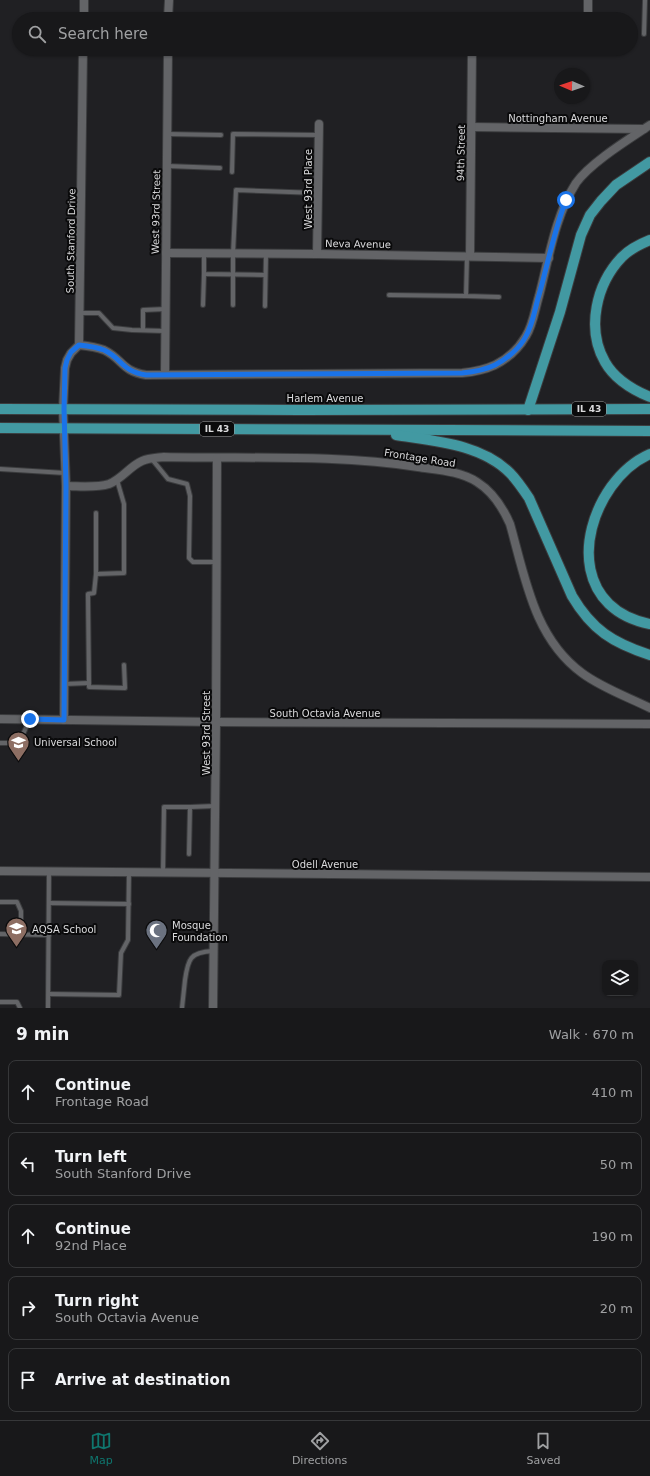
<!DOCTYPE html>
<meta charset="utf-8">
<style>
body{margin:0;font-family:"DejaVu Sans",sans-serif;background:#212123;color:#f1f3f6}
.controls{position:absolute;right:12px;bottom:12px;display:grid;overflow:hidden;border-radius:8px;box-shadow:0 1px 3px #0004}
.controls button{width:36px;height:36px;display:grid;place-items:center;padding:0;border:0;border-bottom:1px solid #363739;background:#18181a;color:#f1f3f6;font:20px sans-serif}
.compass{position:absolute;left:554px;top:68px;width:36px;height:36px;border-radius:50%;background:#18181a;box-shadow:0 1px 3px #0004;rotate:272deg}
.stop{position:absolute;width:12px;height:12px;margin:-9px;border:3px solid #1a73e8;border-radius:50%;background:#fff}
.stop.end{background:#1a73e8;border-color:#fff;box-shadow:0 1px 4px #0008}
.list{margin:0;padding:0;list-style:none}
h2{display:flex;justify-content:space-between;align-items:center;height:52px;margin:0;padding:0 16px;font-size:17px}
h2 small{font-size:13px;font-weight:400;color:#9fa0a2}
.list li{display:grid;grid-template-columns:26px 1fr auto;gap:12px;align-items:center;box-sizing:border-box;height:64px;margin:0 8px 8px;padding:0 8px;border:1px solid #363739;border-radius:8px}
.list b{display:block;font-size:15px;white-space:nowrap}
.list p{margin:0;font-size:13px;white-space:nowrap;color:#9fa0a2}
.list em{font-size:13px;font-style:normal;color:#9fa0a2}
.icon{flex:none;width:22px;height:22px;fill:none;stroke:currentColor;stroke-width:2;stroke-linecap:round;stroke-linejoin:round}
.map{position:relative;flex:none;width:650px;height:1008px;overflow:hidden}
.search{position:absolute;background:#18181a;box-shadow:0 1px 3px #0004;left:12px;right:12px;top:12px;height:44px;display:flex;align-items:center;gap:10px;box-sizing:border-box;padding:0 14px;border-radius:22px;color:#9fa0a2;font-size:15px}
.sheet{height:412px;background:#18181a}
nav{display:flex;justify-content:space-around;align-items:center;box-sizing:border-box;height:56px;border-top:1px solid #363739;background:#18181a;font-size:11px;color:#9fa0a2}
nav a{display:grid;justify-items:center;gap:2px}
nav .on{color:#0f766e}
.map>svg:first-child{display:block}
.lines{fill:none;stroke-linecap:round;stroke-linejoin:round}
.service-casing{stroke:#3b3c3e;stroke-width:6}
.minor-casing{stroke:#3b3c3e;stroke-width:10}
.primary-casing{stroke:#3b3c3e;stroke-width:12}
.service{stroke:#636467;stroke-width:4}
.minor{stroke:#636467;stroke-width:8}
.primary{stroke:#4299a2;stroke-width:10}
.route{stroke:#1a73e8;stroke-width:5}
.labels{text-anchor:middle;dominant-baseline:central;stroke-width:4;stroke-linejoin:round;paint-order:stroke}
.shield{fill:#0a0a0b;stroke:#9c9c9d;stroke-width:1}
.shield-label{font-size:9px;font-weight:bold;fill:#dadadc}
.street-label{font-size:10px;fill:#dadadc;stroke:#0a0a0b}
.poi-label{font-size:10px;fill:#dadadc;stroke:#0a0a0b;text-anchor:start}
</style>
<div class="map">
<svg width="650" height="1008" viewBox="0 0 650 1008">
<rect width="100%" height="100%" fill="#202023"/>
<g class="lines">
<defs>
<g id="service">
<path d="M644,34L645,0"/>
<path d="M167,134L221,135"/>
<path d="M167,166L220,168"/>
<path d="M232,172L233,134L318,135"/>
<path d="M204,254V274L265,275"/>
<path d="M467,257L466,296L499,297"/>
<path d="M389,295L466,296"/>
<path d="M203,305L204,274"/>
<path d="M233,305V254L236,190L318,193"/>
<path d="M265,306L266,254"/>
<path d="M80,313H99L113,328L132,330L165,331"/>
<path d="M143,330V310L166,309"/>
<path d="M151,458L168,479L187,484L190,496L189,558L193,562H216"/>
<path d="M0,469L65,473"/>
<path d="M96,513V574L124,573V504L117,480"/>
<path d="M96,574L94,593L88,594L89,687L125,688L124,665"/>
<path d="M64,684L89,683"/>
<path d="M0,743H19L30,719"/>
<path d="M189,854L190,807L215,806"/>
<path d="M163,872L164,807H190"/>
<path d="M0,902H17L21,911V934"/>
<path d="M49,903L129,904"/>
<path d="M0,934L49,935"/>
<path d="M49,994L119,995L121,953L128,940L129,872"/>
<path d="M0,1002H17L20,1008"/>
<path d="M48,1008L49,871"/>
<path d="M182,1008C183,999 184,989 185,980C188,959 190,952 213,951"/>
</g>
<g id="minor">
<path d="M588,0V19"/>
<path d="M84,19V0"/>
<path d="M168,19L169,0"/>
<path d="M471,127L644,129"/>
<path d="M166,253L317,254L549,258"/>
<path d="M317,254L319,124"/>
<path d="M470,256L472,49"/>
<path d="M79,345C88,346 96,347 104,350C123,359 121,371 146,375L462,373C473,372 484,370 495,365C507,359 519,348 526,336C533,325 535,309 539,296C549,258 555,216 576,183C590,163 629,139 650,125"/>
<path d="M165,374L168,49"/>
<path d="M66,486C79,486 96,488 109,484C122,479 130,466 142,461C149,458 156,458 164,457C249,459 334,454 418,467C438,470 460,471 477,482C493,492 503,508 510,524C525,577 534,638 582,673C602,688 628,697 650,708"/>
<path d="M0,719L216,722L650,724"/>
<path d="M64,720L66,486L63,409L65,368L67,360L71,353L79,345L83,49"/>
<path d="M0,871L650,877"/>
<path d="M213,1008L216,722L217,458"/>
</g>
<g id="primary">
<path d="M650,240C640,244 630,249 622,257C596,284 586,329 605,362C614,378 633,390 650,397"/>
<path d="M0,409L300,410L650,409"/>
<path d="M528,410L560,312L581,235L590,215L601,201L616,185L650,162"/>
<path d="M0,428L650,431"/>
<path d="M396,435C434,441 481,444 510,473C517,480 523,489 529,498L572,596C592,630 613,643 650,655"/>
<path d="M650,454C634,461 621,473 611,487C575,538 579,610 650,624"/>
</g>
</defs>
<!-- service casing -->
<use href="#service" class="service-casing"/>
<!-- minor casing -->
<use href="#minor" class="minor-casing"/>
<!-- primary casing -->
<use href="#primary" class="primary-casing"/>
<!-- service -->
<use href="#service" class="service"/>
<!-- minor -->
<use href="#minor" class="minor"/>
<!-- primary -->
<use href="#primary" class="primary"/>
</g>
<g class="lines">
<!-- route -->
<path class="route" d="M30,719L64,720L66,486L64,409L65,368L67,360L71,352L79,345C88,346 96,347 104,350C123,359 121,371 146,375L462,373C473,372 485,370 495,365C507,359 520,348 526,336C533,324 535,308 539,295C548,263 554,231 566,200"/>
</g>
<!-- icons -->
<defs>
<symbol id="school-pin" viewBox="-11 -11 22 30"><path d="M0 17L-7.5 6A9.5 9.5 0 1 1 7.5 6Z" fill="#8d6e63" stroke="#0a0a0b"/><path d="M0-5L7-2L0 1L-7-2ZM-4 1L0 2.5L4 1V4Q0 6-4 4Z" fill="#fff"/></symbol>
<symbol id="mosque-pin" viewBox="-11 -11 22 30"><path d="M0 17L-7.5 6A9.5 9.5 0 1 1 7.5 6Z" fill="#6b7280" stroke="#0a0a0b"/><path d="M3.5-4.9A6 6 0 1 0 3.5 4.9A5 5 0 1 1 3.5-4.9Z" fill="#fff"/></symbol>
</defs>
<g fill-rule="evenodd">
<use href="#school-pin" x="6" y="730" width="25" height="34"/>
<use href="#school-pin" x="4" y="916" width="25" height="34"/>
<use href="#mosque-pin" x="144" y="918" width="25" height="34"/>
</g>
<g class="labels">
<!-- shield labels -->
<g class="shield">
<rect x="572" y="402" width="34" height="14" rx="3"/>
<rect x="200" y="422" width="34" height="14" rx="3"/>
</g>
<g class="shield-label">
<text x="589" y="409">IL 43</text>
<text x="217" y="429">IL 43</text>
</g>
<!-- street labels -->
<g class="street-label">
<text x="558" y="118">Nottingham Avenue</text>
<text transform="translate(461 153) rotate(-89)">94th Street</text>
<text transform="translate(308 189) rotate(-90)">West 93rd Place</text>
<text transform="translate(156 212) rotate(-89)">West 93rd Street</text>
<text transform="translate(71 241) rotate(-89)">South Stanford Drive</text>
<text transform="translate(358 244) rotate(1)">Neva Avenue</text>
<text x="325" y="398">Harlem Avenue</text>
<text transform="translate(420 458) rotate(9)">Frontage Road</text>
<text x="325" y="713">South Octavia Avenue</text>
<text transform="translate(206 733) rotate(-90)">West 93rd Street</text>
<text x="325" y="864">Odell Avenue</text>
</g>
<!-- poi labels -->
<g class="poi-label">
<text x="34" y="742">Universal School</text>
<text x="172" y="925">Mosque<tspan x="172" dy="12">Foundation</tspan></text>
<text x="32" y="929">AQSA School</text>
</g>
</g>
</svg>
<div class="controls">
<button><svg class="icon" aria-label="layers" viewBox="0 0 24 24"><path d="M12 4l9 5-9 5-9-5zM3 14l9 5 9-5"/></svg></button>
</div>
<svg class="compass" viewBox="-18 -18 36 36"><path d="M0-13l5 13h-10z" fill="#e53935"/><path d="M0 13l5-13h-10z" fill="#9fa0a2"/></svg>
<div class="stop" style="left:566px;top:200px"></div>
<div class="stop end" style="left:30px;top:719px"></div>
<div class="search"><svg class="icon" aria-label="search" viewBox="0 0 24 24"><circle cx="10" cy="10" r="6"/><path d="M15 15l6 6"/></svg>Search here</div>
</div>
<section class="sheet">
<h2>9 min<small>Walk · 670 m</small></h2>
<ul class="list">
<li><svg class="icon" aria-label="ahead" viewBox="0 0 24 24"><path d="M12 20V5M6 11l6-6 6 6"/></svg><div><b>Continue</b><p>Frontage Road</p></div><em>410 m</em></li>
<li><svg class="icon" aria-label="left" viewBox="0 0 24 24"><path d="M17 20v-9H6M10 6l-5 5 5 5"/></svg><div><b>Turn left</b><p>South Stanford Drive</p></div><em>50 m</em></li>
<li><svg class="icon" aria-label="ahead" viewBox="0 0 24 24"><path d="M12 20V5M6 11l6-6 6 6"/></svg><div><b>Continue</b><p>92nd Place</p></div><em>190 m</em></li>
<li><svg class="icon" aria-label="right" viewBox="0 0 24 24"><path d="M7 20v-9h11M14 6l5 5-5 5"/></svg><div><b>Turn right</b><p>South Octavia Avenue</p></div><em>20 m</em></li>
<li><svg class="icon" aria-label="arrive" viewBox="0 0 24 24"><path d="M6 21V4h12l-3 4 3 4H6"/></svg><div><b>Arrive at destination</b></div></li>
</ul>
</section>
<nav>
<a class="on"><svg class="icon" aria-label="map" viewBox="0 0 24 24"><path d="M3 6l6-2 6 2 6-2v14l-6 2-6-2-6 2zM9 4v14M15 6v14"/></svg>Map</a>
<a><svg class="icon" aria-label="directions" viewBox="0 0 24 24"><path d="M12 3l9 9-9 9-9-9zM9 14v-3h6M13 9l2 2-2 2"/></svg>Directions</a>
<a><svg class="icon" aria-label="saved" viewBox="0 0 24 24"><path d="M7 4h10v16l-5-4-5 4z"/></svg>Saved</a>
</nav>
